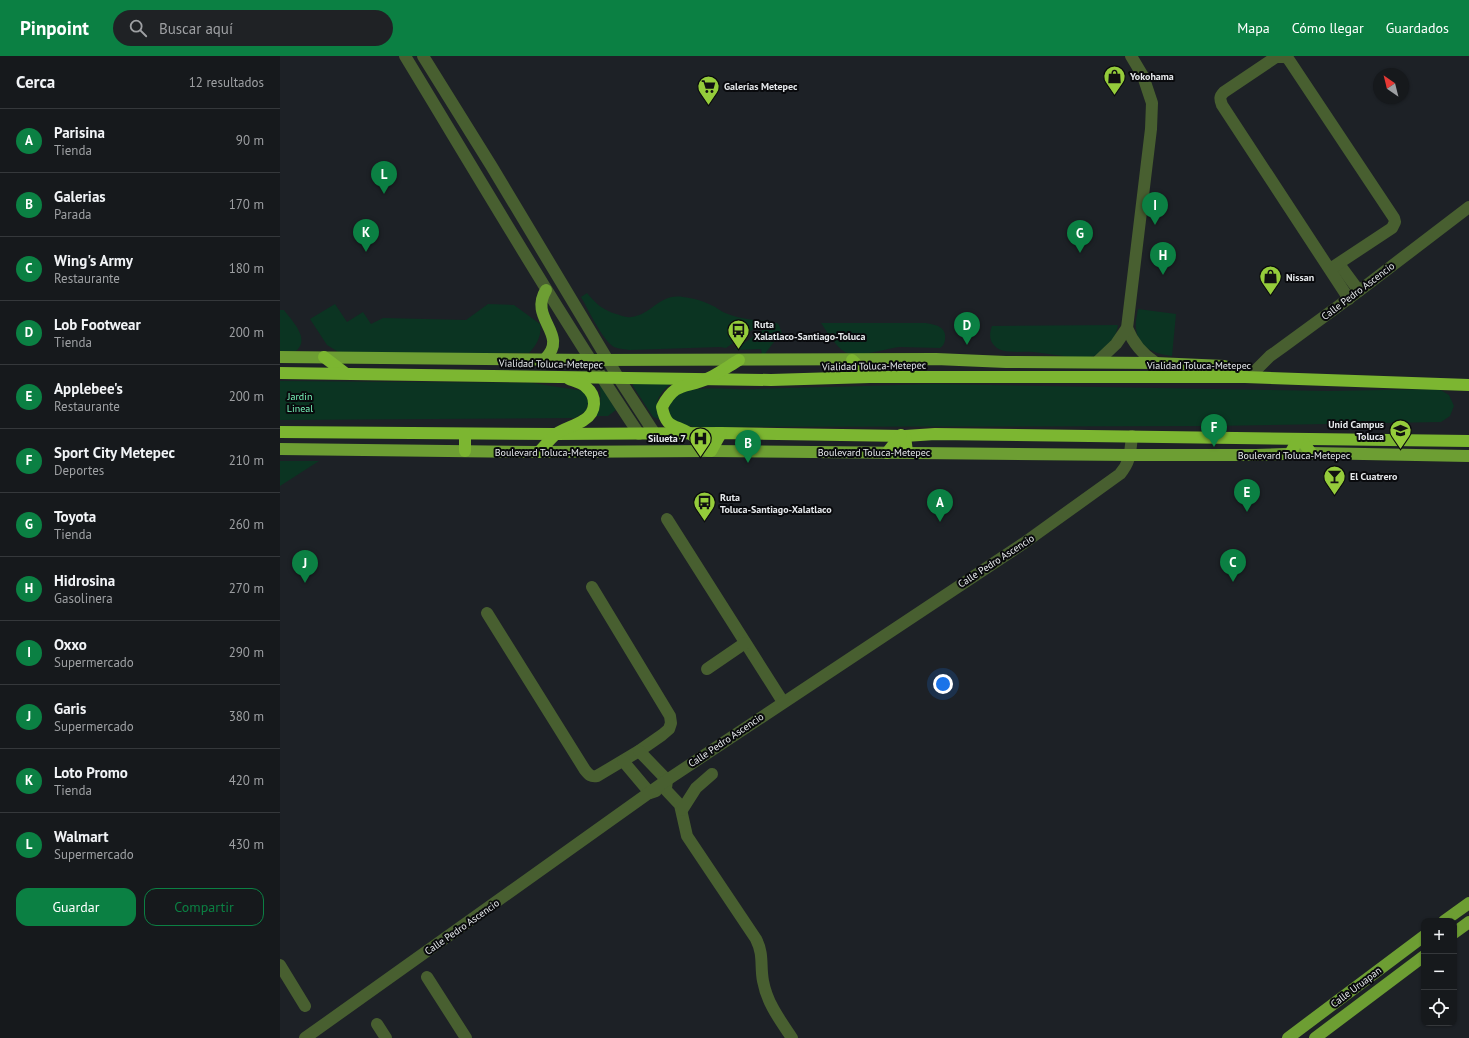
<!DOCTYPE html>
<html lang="es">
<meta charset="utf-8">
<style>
body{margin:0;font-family:"PT Sans",sans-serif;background:#1f2225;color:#f1f3f6}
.controls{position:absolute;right:12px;bottom:12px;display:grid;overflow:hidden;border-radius:8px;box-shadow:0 1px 3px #0004}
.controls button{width:36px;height:36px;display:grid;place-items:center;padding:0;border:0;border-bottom:1px solid #35383b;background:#16191c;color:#f1f3f6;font:20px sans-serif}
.compass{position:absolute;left:1093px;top:12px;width:36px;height:36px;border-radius:50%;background:#16191c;box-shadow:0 1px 3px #0004;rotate:325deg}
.you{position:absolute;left:663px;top:628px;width:14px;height:14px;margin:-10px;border:3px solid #fff;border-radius:50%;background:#1a73e8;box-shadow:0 0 0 6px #1a73e833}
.badge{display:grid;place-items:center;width:26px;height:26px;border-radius:50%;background:#0b8043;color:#fff;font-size:13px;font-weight:700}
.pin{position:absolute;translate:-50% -33px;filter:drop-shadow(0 1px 2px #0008)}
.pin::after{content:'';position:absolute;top:21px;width:14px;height:12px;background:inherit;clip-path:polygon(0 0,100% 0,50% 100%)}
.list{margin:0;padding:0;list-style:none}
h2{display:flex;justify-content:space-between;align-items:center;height:52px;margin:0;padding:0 16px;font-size:17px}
h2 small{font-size:13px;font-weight:400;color:#9ea0a3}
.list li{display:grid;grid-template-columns:26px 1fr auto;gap:12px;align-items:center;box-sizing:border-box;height:64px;padding:0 16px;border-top:1px solid #35383b}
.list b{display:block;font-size:15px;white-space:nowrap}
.list p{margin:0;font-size:13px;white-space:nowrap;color:#9ea0a3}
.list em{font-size:13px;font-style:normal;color:#9ea0a3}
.actions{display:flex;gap:8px;padding:12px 16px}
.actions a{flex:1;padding:9px 0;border:1px solid #0b8043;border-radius:12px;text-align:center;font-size:14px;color:#0b8043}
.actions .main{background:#0b8043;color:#fff}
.icon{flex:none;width:22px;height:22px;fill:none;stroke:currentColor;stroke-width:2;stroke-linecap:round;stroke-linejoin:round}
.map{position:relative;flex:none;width:1189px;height:982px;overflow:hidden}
header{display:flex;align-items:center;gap:24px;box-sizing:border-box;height:56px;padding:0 20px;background:#0b8043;color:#fff}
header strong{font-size:19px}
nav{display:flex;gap:22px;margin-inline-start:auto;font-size:14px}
.search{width:280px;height:36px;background:#1f2225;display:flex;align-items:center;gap:10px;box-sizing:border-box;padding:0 14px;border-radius:22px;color:#9ea0a3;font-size:15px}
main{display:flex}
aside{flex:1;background:#16191c}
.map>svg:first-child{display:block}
.green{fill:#0b3422}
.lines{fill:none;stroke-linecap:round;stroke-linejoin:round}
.minor{stroke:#485f30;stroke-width:12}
.major{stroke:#6d9e33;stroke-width:12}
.highway{stroke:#7cb631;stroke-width:12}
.labels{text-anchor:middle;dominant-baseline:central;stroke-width:4;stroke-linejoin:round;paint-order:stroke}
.poi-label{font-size:10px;font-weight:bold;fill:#e6e9ec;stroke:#090a0d;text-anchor:start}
.street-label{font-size:10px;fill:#e6e9ec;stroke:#090a0d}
.park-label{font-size:10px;fill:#7af8bd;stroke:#090a0d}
</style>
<header>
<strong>Pinpoint</strong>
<div class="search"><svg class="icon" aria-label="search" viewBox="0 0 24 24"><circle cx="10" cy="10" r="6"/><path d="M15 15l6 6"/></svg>Buscar aquí</div>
<nav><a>Mapa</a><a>Cómo llegar</a><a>Guardados</a></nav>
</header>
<main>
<aside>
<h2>Cerca<small>12 resultados</small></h2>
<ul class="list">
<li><span class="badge">A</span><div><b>Parisina</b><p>Tienda</p></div><em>90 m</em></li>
<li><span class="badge">B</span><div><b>Galerias</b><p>Parada</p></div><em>170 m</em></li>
<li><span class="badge">C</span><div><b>Wing's Army</b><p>Restaurante</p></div><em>180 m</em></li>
<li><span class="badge">D</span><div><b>Lob Footwear</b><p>Tienda</p></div><em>200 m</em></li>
<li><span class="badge">E</span><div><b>Applebee's</b><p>Restaurante</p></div><em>200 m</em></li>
<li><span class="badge">F</span><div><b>Sport City Metepec</b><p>Deportes</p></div><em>210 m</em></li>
<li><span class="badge">G</span><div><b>Toyota</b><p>Tienda</p></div><em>260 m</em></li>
<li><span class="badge">H</span><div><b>Hidrosina</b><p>Gasolinera</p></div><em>270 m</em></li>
<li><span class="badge">I</span><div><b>Oxxo</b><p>Supermercado</p></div><em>290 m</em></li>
<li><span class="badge">J</span><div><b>Garis</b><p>Supermercado</p></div><em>380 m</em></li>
<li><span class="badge">K</span><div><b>Loto Promo</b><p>Tienda</p></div><em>420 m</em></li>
<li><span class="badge">L</span><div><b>Walmart</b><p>Supermercado</p></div><em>430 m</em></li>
</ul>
<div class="actions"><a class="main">Guardar</a><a>Compartir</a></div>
</aside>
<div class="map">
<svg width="1189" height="982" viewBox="0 0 1189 982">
<rect width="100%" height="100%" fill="#1d2126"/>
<!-- green -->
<g class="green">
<path d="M307,237C316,248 323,254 336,258C340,259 346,262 351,261C372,259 379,237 403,241C413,242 424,245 433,250C436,251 439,254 443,256C456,262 471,264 485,265L446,292L440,291L350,294C345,293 339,293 334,291C323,285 308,253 301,241Z"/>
<path d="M55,248L67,266L83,256L91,268L103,262L186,264L208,248L234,249L260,268C262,279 257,289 249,297H60L47,289L30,263Z"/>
<path d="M858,253L896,258L892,300C875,298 858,292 856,273C855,267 857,259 858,253Z"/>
<path d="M0,254H4C12,265 31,283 16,295H0Z"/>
<path d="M493,267H497L499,269L503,281L497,282L484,299H482L481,293L454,294Z"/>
<path d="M541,267H646C657,269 667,271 665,284C664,288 663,290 660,292C647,292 633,291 620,291C606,292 577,303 565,296C555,290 547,276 541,267Z"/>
<path d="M838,269C836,279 835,283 827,290C825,292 823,295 821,297C806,307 770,297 753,296C743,295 726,298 717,292C709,286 709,278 712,270Z"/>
<path d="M0,325L252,327L304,335L309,343L306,355L295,362L0,364Z"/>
<path d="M319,326L336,354L328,360H315C322,348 321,339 319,326Z"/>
<path d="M391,327C378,340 373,345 381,364L373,361L353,330V328Z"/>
<path d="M653,328L1048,335L1159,333L1169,339L1174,350L1170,360L1161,366L932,370L416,371C409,370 398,370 393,364C384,354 392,338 404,335C427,330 453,334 477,333C536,331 594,330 653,328Z"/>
<path d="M0,405H39L0,430Z"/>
</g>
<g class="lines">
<!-- minor -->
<g class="minor">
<path d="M125,0C202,127 277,255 359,378"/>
<path d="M143,0L212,111L338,321L375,378"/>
<path d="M1059,208L1079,235"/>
<path d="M1050,213L1112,172L1115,166L1114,162L1009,4L1006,1H996L944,36C939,41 940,43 942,49L1069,243"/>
<path d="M847,272C853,287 862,298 876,307"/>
<path d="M817,306L836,288L847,272L871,73L872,47L863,20L851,0"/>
<path d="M969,321L990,300L1004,290L1079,235L1189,151"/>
<path d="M387,463L503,646"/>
<path d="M207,557L305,714C309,719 311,721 317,720L359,695L382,679L389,673L391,667L390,660L312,531"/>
<path d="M427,613L465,587"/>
<path d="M359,695L387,724L386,732"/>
<path d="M343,705L370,737L376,735"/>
<path d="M385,733L400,749L407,780L476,883C484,899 480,909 483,925C487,947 500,964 512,982"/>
<path d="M402,754L416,732L432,718"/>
<path d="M0,909L25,950"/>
<path d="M147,921L186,982"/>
<path d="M97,968L106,982"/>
<path d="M25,982L387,724L744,487L840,418C851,405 850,396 852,380"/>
</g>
<!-- major -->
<g class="major">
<path d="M0,301L311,304L656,303L726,306L876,307L944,310L951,312L965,321"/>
<path d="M265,303C290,278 248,263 266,234"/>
<path d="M0,393L259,396L431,395L850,399H976L1031,397L1189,400"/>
<path d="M1164,865L1189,847"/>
<path d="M1174,877L1189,866"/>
<path d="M1008,982L1144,880"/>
<path d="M1035,982L1144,900"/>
</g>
<!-- highway -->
<g class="highway">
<path d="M44,301L65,317"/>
<path d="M572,304L590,321"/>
<path d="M0,317L491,324L590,321H965L1189,329"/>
<path d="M0,376L276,378L441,377L625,380L655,378L1189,385"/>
<path d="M185,378V395"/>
<path d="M625,380L627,396"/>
<path d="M1021,383L1031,397"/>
<path d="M428,395C422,390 416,381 409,377C393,368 386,372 382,351C396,324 406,333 429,322C439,317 449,310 459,304"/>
<path d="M431,395L441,377"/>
<path d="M259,396C264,391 270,383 276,378C285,372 295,370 304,364C317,356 317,340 306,331C302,327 294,325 289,323"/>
<path d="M607,397L621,379"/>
<path d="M1010,398L1018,383"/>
</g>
</g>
<!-- icons -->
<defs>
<symbol id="shop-pin" viewBox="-11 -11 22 30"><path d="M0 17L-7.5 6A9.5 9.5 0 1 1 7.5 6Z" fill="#95cc3b" stroke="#090a0d"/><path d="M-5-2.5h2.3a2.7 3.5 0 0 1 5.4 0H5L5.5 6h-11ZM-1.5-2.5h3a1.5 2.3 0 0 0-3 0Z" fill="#111"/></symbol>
<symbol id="supermarket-pin" viewBox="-11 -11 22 30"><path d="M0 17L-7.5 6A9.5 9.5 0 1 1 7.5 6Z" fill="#95cc3b" stroke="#090a0d"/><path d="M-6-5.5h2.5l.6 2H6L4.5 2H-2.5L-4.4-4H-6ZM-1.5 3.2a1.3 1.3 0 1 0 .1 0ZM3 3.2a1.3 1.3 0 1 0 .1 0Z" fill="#111"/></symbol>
<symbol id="bus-pin" viewBox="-11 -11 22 30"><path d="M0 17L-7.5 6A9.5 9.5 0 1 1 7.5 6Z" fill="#95cc3b" stroke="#090a0d"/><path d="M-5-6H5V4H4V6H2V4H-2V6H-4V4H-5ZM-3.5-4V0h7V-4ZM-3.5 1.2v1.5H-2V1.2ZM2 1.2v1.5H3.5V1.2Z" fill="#111"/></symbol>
<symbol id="university-pin" viewBox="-11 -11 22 30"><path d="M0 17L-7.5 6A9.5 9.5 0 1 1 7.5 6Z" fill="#95cc3b" stroke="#090a0d"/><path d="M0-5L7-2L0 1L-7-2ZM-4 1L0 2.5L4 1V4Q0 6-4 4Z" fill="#111"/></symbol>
<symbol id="hospital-pin" viewBox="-11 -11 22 30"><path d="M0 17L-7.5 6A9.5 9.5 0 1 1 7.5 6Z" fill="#95cc3b" stroke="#090a0d"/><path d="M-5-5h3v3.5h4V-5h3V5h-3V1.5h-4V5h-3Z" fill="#111"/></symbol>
<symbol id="bar-pin" viewBox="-11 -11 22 30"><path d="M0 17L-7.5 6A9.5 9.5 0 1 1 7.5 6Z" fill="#95cc3b" stroke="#090a0d"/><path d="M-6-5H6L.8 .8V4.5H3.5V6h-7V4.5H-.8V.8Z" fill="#111"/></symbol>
</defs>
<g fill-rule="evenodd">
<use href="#shop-pin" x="822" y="8" width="25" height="34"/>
<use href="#supermarket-pin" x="416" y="18" width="25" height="34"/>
<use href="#shop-pin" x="978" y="208" width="25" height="34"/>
<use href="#bus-pin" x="446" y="262" width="25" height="34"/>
<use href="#university-pin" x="1108" y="362" width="25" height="34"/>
<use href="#hospital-pin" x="408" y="370" width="25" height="34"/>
<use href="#bar-pin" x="1042" y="408" width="25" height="34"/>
<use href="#bus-pin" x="412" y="434" width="25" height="34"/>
</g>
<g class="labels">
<!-- poi labels -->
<g class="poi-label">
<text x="850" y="20">Yokohama</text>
<text x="444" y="30">Galerías Metepec</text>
<text x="1006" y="221">Nissan</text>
<text x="474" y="268">Ruta<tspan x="474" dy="12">Xalatlaco-Santiago-Toluca</tspan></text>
<text x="1104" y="368" text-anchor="end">Unid Campus<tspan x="1104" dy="12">Toluca</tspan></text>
<text x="406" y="382" text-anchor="end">Silueta 7</text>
<text x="1070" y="420">El Cuatrero</text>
<text x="440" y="441">Ruta<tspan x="440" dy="12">Toluca-Santiago-Xalatlaco</tspan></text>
</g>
<!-- street labels -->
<g class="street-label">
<text transform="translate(1078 235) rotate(-37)">Calle Pedro Ascencio</text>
<text transform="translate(271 308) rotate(1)">Vialidad Toluca-Metepec</text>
<text x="919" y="309">Vialidad Toluca-Metepec</text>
<text transform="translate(594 310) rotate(-1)">Vialidad Toluca-Metepec</text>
<text x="271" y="396">Boulevard Toluca-Metepec</text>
<text x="594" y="396">Boulevard Toluca-Metepec</text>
<text x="1014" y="399">Boulevard Toluca-Metepec</text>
<text transform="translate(716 505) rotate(-33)">Calle Pedro Ascencio</text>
<text transform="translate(446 684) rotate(-34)">Calle Pedro Ascencio</text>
<text transform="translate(182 871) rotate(-35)">Calle Pedro Ascencio</text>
<text transform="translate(1076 931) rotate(-37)">Calle Uruapan</text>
</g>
<!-- park labels -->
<g class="park-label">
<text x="20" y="340">Jardin<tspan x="20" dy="12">Lineal</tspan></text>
</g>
</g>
</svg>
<div class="controls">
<button>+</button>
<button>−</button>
<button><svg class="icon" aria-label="locate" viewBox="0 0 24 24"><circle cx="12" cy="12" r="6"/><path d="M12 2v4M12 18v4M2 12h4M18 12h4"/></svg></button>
</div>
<svg class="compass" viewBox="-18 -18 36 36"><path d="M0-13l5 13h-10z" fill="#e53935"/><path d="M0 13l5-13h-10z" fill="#9ea0a3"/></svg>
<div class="you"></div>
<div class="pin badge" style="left:660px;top:466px">A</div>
<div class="pin badge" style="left:468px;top:407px">B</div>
<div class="pin badge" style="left:953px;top:526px">C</div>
<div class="pin badge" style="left:687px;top:289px">D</div>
<div class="pin badge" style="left:967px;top:456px">E</div>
<div class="pin badge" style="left:934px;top:391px">F</div>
<div class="pin badge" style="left:800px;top:197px">G</div>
<div class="pin badge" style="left:883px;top:219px">H</div>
<div class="pin badge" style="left:875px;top:169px">I</div>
<div class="pin badge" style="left:25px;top:527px">J</div>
<div class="pin badge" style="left:86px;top:196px">K</div>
<div class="pin badge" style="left:104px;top:138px">L</div>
</div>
</main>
